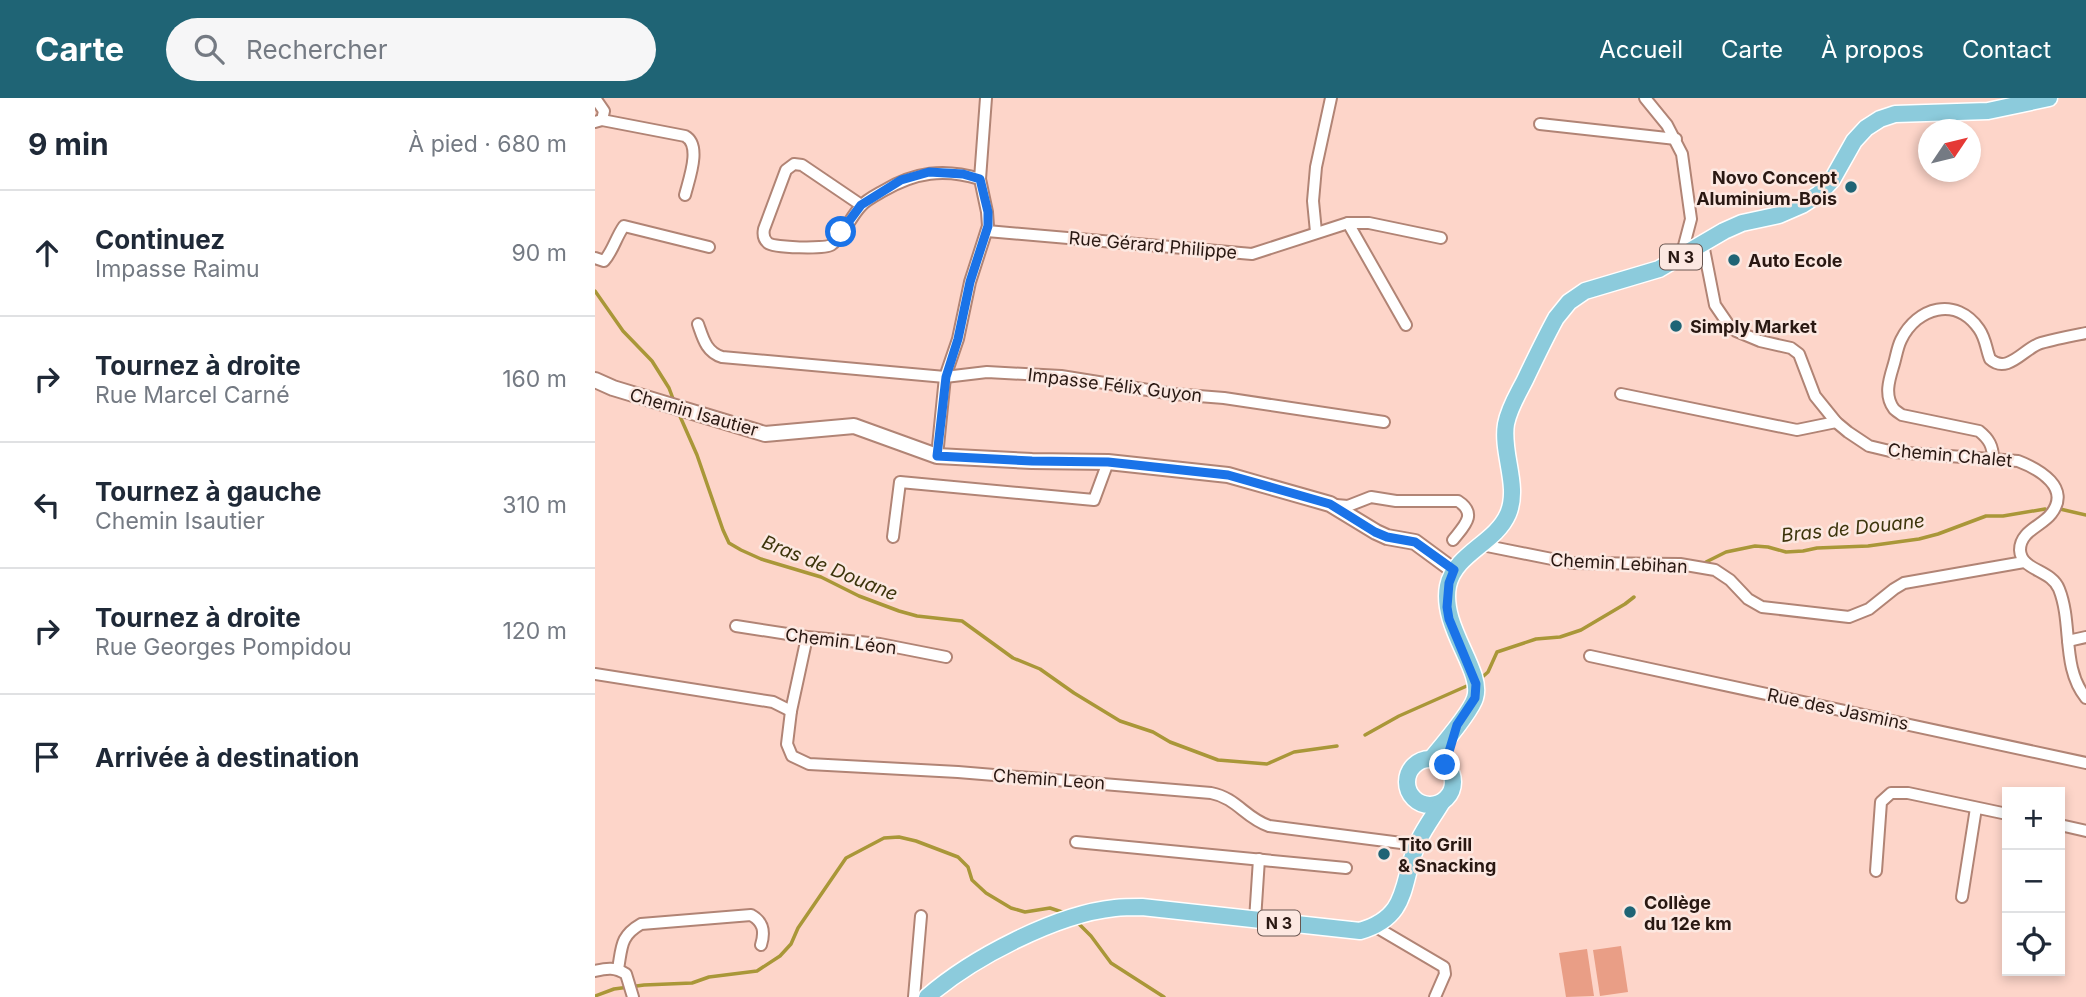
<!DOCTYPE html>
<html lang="fr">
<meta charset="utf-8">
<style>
body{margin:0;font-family:Inter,sans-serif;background:#f6f6f7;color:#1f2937}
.controls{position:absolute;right:21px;bottom:21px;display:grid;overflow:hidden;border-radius:0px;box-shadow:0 4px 10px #0003}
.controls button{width:63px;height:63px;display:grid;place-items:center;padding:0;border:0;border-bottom:2px solid #e0e1e3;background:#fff;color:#1f2937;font:35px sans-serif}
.compass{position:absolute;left:1323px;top:21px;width:63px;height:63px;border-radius:50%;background:#fff;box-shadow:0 4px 10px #0003;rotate:55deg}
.stop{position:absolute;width:21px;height:21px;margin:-16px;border:5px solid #1a73e8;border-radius:50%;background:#fff}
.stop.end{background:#1a73e8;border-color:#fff;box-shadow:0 2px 7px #0008}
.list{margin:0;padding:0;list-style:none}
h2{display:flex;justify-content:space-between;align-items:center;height:91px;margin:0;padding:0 28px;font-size:30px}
h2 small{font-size:23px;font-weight:400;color:#747a83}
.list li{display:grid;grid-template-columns:46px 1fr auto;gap:21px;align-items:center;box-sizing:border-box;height:126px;padding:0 28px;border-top:2px solid #e0e1e3}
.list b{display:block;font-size:26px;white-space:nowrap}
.list p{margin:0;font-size:23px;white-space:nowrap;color:#747a83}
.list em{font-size:23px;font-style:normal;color:#747a83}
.icon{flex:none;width:38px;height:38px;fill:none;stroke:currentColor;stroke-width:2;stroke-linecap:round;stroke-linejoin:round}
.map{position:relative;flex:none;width:1491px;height:899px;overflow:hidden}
header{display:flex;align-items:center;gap:42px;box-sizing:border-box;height:98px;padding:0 35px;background:#1f6475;color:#fff}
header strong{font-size:33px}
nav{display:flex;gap:38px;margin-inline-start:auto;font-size:24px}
.search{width:490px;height:63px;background:#f6f6f7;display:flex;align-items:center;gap:18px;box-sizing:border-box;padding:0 24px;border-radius:38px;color:#747a83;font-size:26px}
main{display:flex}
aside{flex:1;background:#fff}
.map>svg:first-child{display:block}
.green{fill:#e99e86}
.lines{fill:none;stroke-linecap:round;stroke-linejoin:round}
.stream{stroke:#a99738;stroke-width:3.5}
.minor-casing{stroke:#b18475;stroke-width:14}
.secondary-casing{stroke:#b18475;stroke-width:18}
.primary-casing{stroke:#fff;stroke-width:19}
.minor{stroke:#fff;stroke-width:10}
.secondary{stroke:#fff;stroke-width:14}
.primary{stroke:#8ccbdc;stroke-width:16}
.route{stroke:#1a73e8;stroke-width:9}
.poi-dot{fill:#1f6475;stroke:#fce8e1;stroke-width:2.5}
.labels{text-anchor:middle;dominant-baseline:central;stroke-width:5;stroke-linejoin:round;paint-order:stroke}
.shield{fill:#fce8e1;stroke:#685650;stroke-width:2}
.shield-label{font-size:16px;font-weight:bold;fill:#291812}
.poi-label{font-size:18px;font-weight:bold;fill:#291812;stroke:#fce8e1;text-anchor:start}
.street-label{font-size:18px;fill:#291812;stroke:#fce8e1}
.water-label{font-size:19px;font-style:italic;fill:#3c340b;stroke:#fce8e1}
</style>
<header>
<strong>Carte</strong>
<div class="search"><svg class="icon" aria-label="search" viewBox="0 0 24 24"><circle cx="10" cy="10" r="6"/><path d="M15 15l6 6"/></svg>Rechercher</div>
<nav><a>Accueil</a><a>Carte</a><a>À propos</a><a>Contact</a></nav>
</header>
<main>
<aside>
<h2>9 min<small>À pied · 680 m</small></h2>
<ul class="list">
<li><svg class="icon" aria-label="ahead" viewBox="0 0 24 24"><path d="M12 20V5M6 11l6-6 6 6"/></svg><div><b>Continuez</b><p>Impasse Raimu</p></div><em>90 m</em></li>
<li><svg class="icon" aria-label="right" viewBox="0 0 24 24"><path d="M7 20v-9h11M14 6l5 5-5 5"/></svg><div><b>Tournez à droite</b><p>Rue Marcel Carné</p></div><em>160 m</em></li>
<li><svg class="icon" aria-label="left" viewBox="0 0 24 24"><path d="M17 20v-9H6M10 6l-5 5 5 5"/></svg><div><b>Tournez à gauche</b><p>Chemin Isautier</p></div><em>310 m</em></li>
<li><svg class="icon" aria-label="right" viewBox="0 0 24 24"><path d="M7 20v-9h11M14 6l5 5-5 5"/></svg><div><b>Tournez à droite</b><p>Rue Georges Pompidou</p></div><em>120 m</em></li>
<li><svg class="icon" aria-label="arrive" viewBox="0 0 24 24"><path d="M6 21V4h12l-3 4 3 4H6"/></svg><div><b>Arrivée à destination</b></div></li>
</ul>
</aside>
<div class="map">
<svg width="1491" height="899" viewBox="0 0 1491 899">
<rect width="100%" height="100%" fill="#fdd5c9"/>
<!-- green -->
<g class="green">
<path d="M1026,848L1033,894L1005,898L998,852Z"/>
<path d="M992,851L999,898L971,899L964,855Z"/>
</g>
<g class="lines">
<!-- stream -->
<g class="stream">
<path d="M0,193L28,233L57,263L74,290L80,306"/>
<path d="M84,316L102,357L128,432L134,445L146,452L166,461L226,479L264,498L304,513L322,518L367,523L418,560L445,571L479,595L525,623L558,634L575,644L623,662L672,666L699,654L742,648"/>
<path d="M1465,411L1491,417"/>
<path d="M1111,464L1131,454L1160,448L1173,449L1191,454L1208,453L1222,450L1273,448L1324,441L1343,436L1391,418H1408L1450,411"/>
<path d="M884,582L893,574L902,554L941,541L965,539L986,532L1030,506L1039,499"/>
<path d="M770,637L804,618L874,587"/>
<path d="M482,824L496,838L516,865L569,899"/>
<path d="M0,898L19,891L49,887L97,885L114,879L162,873L185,858L196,846L203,830L251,760L289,740L304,739L321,743L363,759L373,769L377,782L391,795L416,810L430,814L455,810L470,815"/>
</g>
<defs>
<g id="minor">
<path d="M0,0L9,13L7,22"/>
<path d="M1050,0L1072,27L1087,56L1096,121L1086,159"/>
<path d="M0,24L7,22L90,38C107,47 94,81 90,97"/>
<path d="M945,26L1081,41"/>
<path d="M266,107L207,67L199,66L191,72L169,131C168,136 168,141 173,145C179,150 230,151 236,147C247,140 256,118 266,108C271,102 281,97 288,93C320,74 349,70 385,81"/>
<path d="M753,125L811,227"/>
<path d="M392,133L657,156L753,125H774L846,140"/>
<path d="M721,134L718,103L721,69L736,0"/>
<path d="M1108,146L1120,207L1133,226L1141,233L1165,243L1196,250L1204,256L1220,298L1241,324L1253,334L1274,348L1299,354L1423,363C1444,371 1477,390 1456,416C1447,428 1425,433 1425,452C1426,473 1456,471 1464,491C1478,526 1466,569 1491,600"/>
<path d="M0,160L9,163C18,153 21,139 29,128L114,149"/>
<path d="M103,226C108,240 111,254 127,259L350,279L392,274L466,278L578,296L629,300L789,324"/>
<path d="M1026,296L1202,332L1241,324"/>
<path d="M342,358L350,279L363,241L375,184L393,128L392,114L385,81L391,0"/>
<path d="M1398,361C1398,348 1394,341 1384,333L1307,317C1304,315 1301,313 1299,311C1289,298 1294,282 1298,269C1301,260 1302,250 1306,242C1322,209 1361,198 1384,231C1391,241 1391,251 1395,261C1413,277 1429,250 1446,245C1460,241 1476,238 1491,235"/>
<path d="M741,407L753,408L776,399L801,403H863C883,416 869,428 858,442"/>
<path d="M298,439L305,384L499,402L513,364"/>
<path d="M887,447L977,465L1085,466L1120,472L1135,482L1153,501L1167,509L1254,519L1274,511L1299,491L1309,485L1429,464"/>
<path d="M141,528L212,539L285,546L351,559"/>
<path d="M212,539L196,613L192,646L197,658L214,666L363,674L616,695C642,700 650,720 674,728L822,747"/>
<path d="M1473,543L1491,539"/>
<path d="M995,558L1491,665"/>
<path d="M0,576L178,604L196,613"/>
<path d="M1465,727L1491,733"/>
<path d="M481,744L751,770"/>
<path d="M1281,773L1286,704L1296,695H1313L1412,716"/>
<path d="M1367,799L1381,710"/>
<path d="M660,822L664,761"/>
<path d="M781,829L849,869L850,876L840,899"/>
<path d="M23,871C27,849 25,838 46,826L156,817C169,824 170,834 166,847"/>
<path d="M0,873C12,870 20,869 31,876L38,899"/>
<path d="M319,899L326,818"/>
</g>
<path id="secondary" d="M0,282L18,290L170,336L259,328L342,358L437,363L513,364L633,377L735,406L781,434L792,439L820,444L858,472"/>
<g id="primary">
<path d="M836,661C846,649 876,614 880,600C889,573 845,529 853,488C860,455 900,446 913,416C925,388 906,355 911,326C914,310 923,296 930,282C940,261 950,240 961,220L974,204L990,193L1064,171L1129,133L1147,125L1184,117L1207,107L1224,96L1237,82L1259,43L1271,30L1285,21L1300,16L1393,13L1454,0"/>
<circle cx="835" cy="684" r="23"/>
<path d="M332,899C377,860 461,816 520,810C529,809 538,809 547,809L765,833C817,818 805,782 824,742C830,729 840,716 847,704"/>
</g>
</defs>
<!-- minor casing -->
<use href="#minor" class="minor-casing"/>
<!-- secondary casing -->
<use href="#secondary" class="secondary-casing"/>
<!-- primary casing -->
<use href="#primary" class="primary-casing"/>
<!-- minor -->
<use href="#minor" class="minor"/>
<!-- secondary -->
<use href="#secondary" class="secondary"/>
<!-- primary -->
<use href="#primary" class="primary"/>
</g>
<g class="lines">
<!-- route -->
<path class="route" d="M246,134L266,107L306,82L334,74L368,76L385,81L393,114V128L375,184L363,241L351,279L342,358L437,363L513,364L633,377L735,406L780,434L792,439L820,444L859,472L854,485L852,509L854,521L881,586L880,600L862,627L850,667"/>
</g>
<!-- markers -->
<g class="poi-dot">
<circle cx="1256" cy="89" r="7"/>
<circle cx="1139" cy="162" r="7"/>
<circle cx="1081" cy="228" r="7"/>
<circle cx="789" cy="756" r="7"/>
<circle cx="1035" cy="814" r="7"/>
</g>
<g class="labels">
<!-- shield labels -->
<g class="shield">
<rect x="1065" y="146.5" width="42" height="25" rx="5"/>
<rect x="663" y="812.5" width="42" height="25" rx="5"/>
</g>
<g class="shield-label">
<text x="1086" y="159">N 3</text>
<text x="684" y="825">N 3</text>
</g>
<!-- poi labels -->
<g class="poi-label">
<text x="1242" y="79" text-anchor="end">Novo Concept<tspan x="1242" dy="21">Aluminium-Bois</tspan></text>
<text x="1153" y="162">Auto Ecole</text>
<text x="1095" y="228">Simply Market</text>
<text x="803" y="746">Tito Grill<tspan x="803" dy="21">&amp; Snacking</tspan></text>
<text x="1049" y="804">Collège<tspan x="1049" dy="21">du 12e km</tspan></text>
</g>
<!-- street labels -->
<g class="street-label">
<text transform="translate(558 147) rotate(5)">Rue Gérard Philippe</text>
<text transform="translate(520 287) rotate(7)">Impasse Félix Guyon</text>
<text transform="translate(99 314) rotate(16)">Chemin Isautier</text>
<text transform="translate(1355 357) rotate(5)">Chemin Chalet</text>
<text transform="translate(1024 465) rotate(3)">Chemin Lebihan</text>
<text transform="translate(246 543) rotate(7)">Chemin Léon</text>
<text transform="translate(1243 611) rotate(12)">Rue des Jasmins</text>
<text transform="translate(454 681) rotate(4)">Chemin Leon</text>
</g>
<!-- water labels -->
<g class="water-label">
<text transform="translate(1258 430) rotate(-6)">Bras de Douane</text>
<text transform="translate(235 470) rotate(22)">Bras de Douane</text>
</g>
</g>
</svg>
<div class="controls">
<button>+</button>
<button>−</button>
<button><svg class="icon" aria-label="locate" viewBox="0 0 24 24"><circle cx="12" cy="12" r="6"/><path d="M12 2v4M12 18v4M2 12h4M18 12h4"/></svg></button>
</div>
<svg class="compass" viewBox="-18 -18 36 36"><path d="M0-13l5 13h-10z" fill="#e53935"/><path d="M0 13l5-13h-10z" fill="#747a83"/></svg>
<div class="stop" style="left:246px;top:134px"></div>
<div class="stop end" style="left:850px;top:667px"></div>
</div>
</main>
